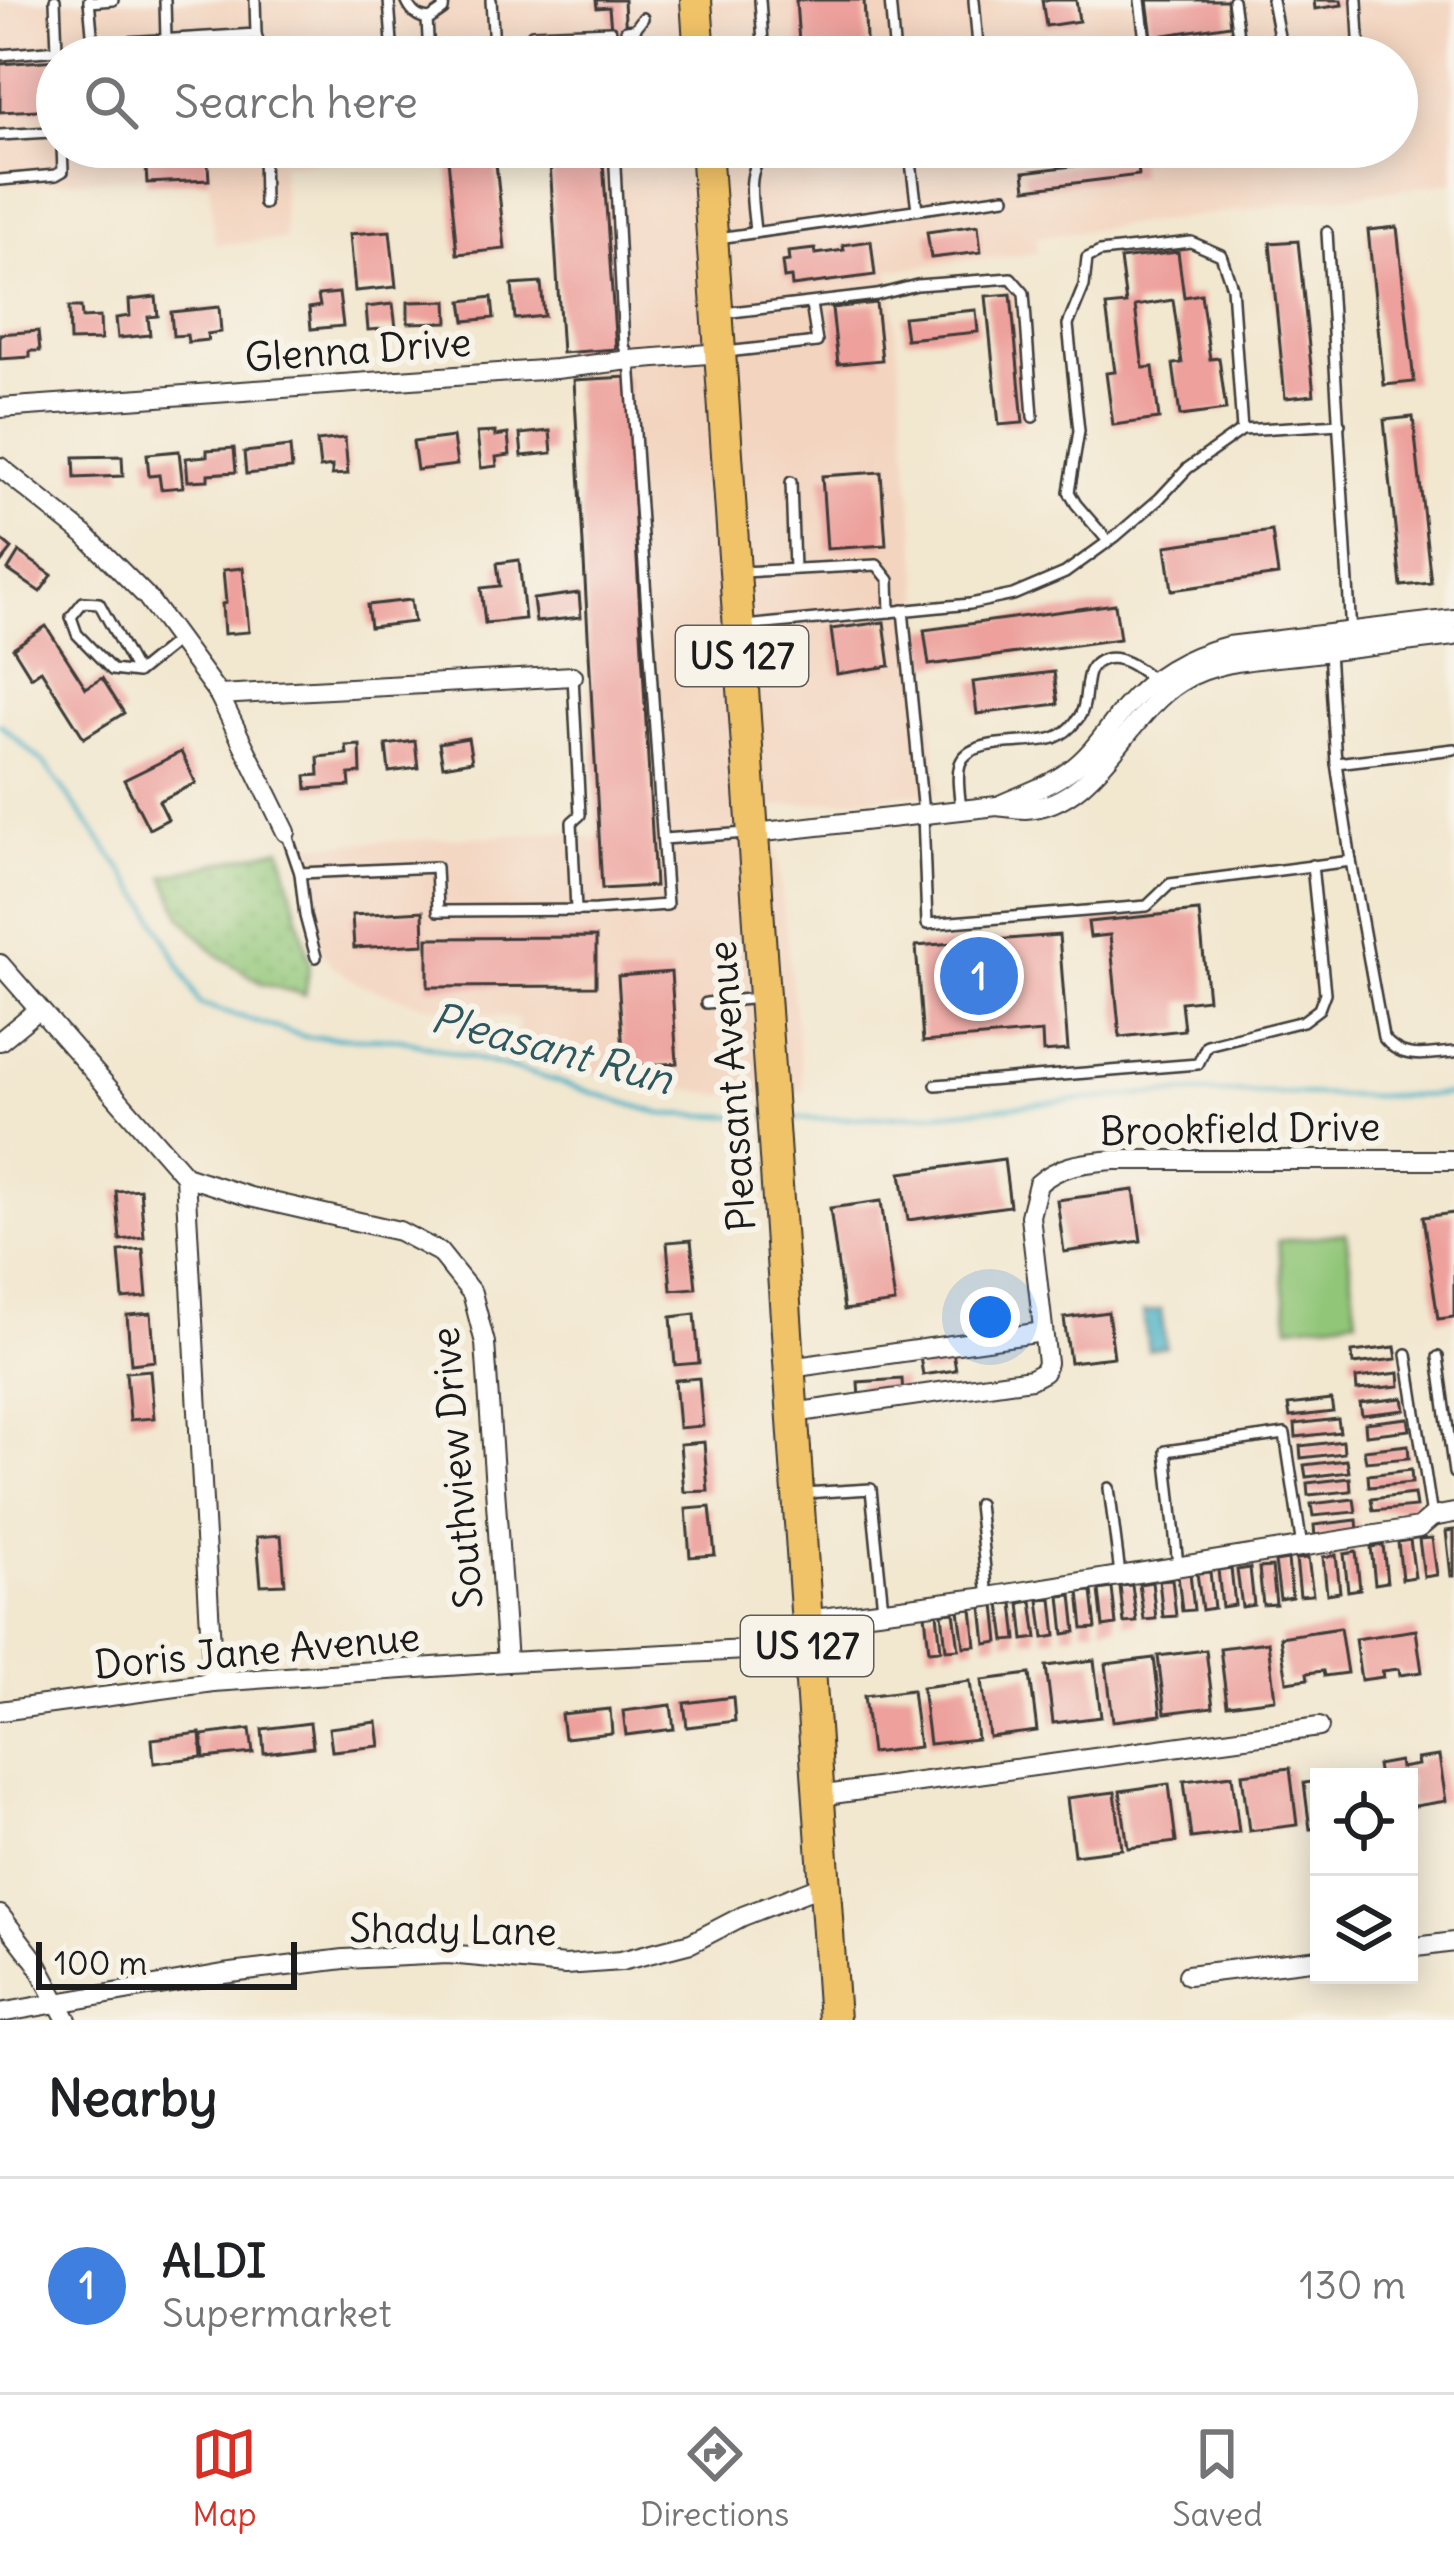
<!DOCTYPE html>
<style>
body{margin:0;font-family:Delius,sans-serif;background:#f2f2f2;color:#202124}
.controls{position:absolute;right:36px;bottom:36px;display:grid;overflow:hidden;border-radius:0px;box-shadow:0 6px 30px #0003}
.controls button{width:108px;height:108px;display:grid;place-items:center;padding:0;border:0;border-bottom:3px solid #e0e0e0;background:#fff;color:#202124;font:60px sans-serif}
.scale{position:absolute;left:36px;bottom:30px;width:261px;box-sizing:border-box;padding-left:12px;border:6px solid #1c1c1c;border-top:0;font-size:33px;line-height:42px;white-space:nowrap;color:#1c1c1c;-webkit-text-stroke:9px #f7f3e8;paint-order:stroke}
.you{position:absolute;left:990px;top:1317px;width:42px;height:42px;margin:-30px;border:9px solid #fff;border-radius:50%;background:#1a73e8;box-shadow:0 0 0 18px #1a73e833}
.badge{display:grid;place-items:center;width:78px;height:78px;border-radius:50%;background:#d93025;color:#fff;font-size:39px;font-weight:700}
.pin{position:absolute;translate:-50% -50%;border:6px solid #fff;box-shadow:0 3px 12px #0006}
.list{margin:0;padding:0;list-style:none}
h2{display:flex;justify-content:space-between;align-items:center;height:156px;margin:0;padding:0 48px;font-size:51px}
h2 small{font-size:39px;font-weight:400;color:#757577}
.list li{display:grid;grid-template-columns:78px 1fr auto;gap:36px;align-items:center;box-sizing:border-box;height:216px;padding:0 48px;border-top:3px solid #e0e0e0}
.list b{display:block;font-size:45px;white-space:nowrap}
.list p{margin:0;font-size:39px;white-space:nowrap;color:#757577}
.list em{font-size:39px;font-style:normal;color:#757577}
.icon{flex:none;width:66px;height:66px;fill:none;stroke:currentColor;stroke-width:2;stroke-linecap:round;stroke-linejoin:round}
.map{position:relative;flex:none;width:1454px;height:2020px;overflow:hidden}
.search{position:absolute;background:#fff;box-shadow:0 6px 30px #0003;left:36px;right:36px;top:36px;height:132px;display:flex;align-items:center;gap:30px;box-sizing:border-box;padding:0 42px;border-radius:66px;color:#757577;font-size:45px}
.sheet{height:372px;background:#fff}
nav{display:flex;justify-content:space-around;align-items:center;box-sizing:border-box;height:168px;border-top:3px solid #e0e0e0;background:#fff;font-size:33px;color:#757577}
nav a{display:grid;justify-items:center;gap:6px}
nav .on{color:#d93025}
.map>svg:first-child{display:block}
.built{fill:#f3d4bf;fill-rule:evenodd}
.grass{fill:url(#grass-dots);stroke:#56714a;stroke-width:3}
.pitch{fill:#91c678;stroke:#56714a;stroke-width:3}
.water{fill:#48b1c6;stroke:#326671;stroke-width:3}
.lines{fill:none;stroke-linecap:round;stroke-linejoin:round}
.stream{stroke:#48b1c6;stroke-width:4.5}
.building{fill:#eda09c}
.service-casing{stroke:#3c3a37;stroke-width:14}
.minor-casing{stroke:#3c3a37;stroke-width:22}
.primary-casing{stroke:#3c3a37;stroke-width:34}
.service{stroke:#fff;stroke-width:9}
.minor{stroke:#fff;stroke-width:18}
.primary{stroke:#f1c369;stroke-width:30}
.labels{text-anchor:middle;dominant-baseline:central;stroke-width:12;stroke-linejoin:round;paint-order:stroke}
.shield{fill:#f7f3e8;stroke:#5e5c59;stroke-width:3}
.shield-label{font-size:36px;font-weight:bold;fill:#1c1c1c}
.street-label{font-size:39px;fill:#1c1c1c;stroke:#f7f3e8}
.water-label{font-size:42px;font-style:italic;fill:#2e5860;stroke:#f7f3e8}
</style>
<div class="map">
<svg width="1454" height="2020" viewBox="0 0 1454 2020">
<defs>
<pattern id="grass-dots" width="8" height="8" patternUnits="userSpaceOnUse" patternTransform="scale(3)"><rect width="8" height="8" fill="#91c678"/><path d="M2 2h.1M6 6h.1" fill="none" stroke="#7caa67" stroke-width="1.8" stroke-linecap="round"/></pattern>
</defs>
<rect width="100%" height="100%" fill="#f7f3e8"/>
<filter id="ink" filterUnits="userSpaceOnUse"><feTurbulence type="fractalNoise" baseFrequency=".00833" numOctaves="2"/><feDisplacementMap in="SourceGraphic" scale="24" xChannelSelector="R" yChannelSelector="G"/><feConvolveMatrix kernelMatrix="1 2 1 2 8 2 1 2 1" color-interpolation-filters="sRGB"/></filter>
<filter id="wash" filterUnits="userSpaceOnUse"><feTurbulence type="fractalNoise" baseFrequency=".004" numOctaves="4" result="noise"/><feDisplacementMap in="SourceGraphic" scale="48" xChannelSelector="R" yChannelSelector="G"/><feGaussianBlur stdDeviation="2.7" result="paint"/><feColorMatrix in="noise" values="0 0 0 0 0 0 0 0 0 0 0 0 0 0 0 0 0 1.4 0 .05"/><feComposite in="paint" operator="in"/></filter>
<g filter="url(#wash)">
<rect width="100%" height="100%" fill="#f2e7cf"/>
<!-- built -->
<path class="built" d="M0,0H1454V182L1037,237V253L890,270L939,791L772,807L804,1091L722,1095L591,1072L519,1048L518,1019L423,1005L361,985L330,964L312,935L299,846L566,832L600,840L574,380L562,353L549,154L282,164L285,240L215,244L209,180L147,183L146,176L0,185ZM57,57H1397V147H57Z"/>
<!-- grass -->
<path class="grass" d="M281,848L310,963L305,995L263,984L216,954L182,918L164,876Z"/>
<!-- pitch -->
<path class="pitch" d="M1346,1233L1357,1318L1289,1326L1278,1241Z"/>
<!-- water -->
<path class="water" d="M1161,1310L1166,1347L1148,1350L1143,1312Z"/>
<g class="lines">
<!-- stream -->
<g class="stream">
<path d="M0,724L44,763L147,904L200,1004L306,1037L400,1039L519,1070L662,1114L763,1117"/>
<path d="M786,1118C918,1123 1048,1098 1179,1093C1271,1090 1362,1100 1454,1094"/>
</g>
</g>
<g id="blocks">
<!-- building -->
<g class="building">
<path d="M596,0H624L626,39L612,40L609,7L597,8Z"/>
<path d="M796,0H864L867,57H800Z"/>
<path d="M1042,0H1076L1079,21L1046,26Z"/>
<path d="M1147,0H1227L1230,25L1152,37Z"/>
<path d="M1314,0H1341L1342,5L1315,9Z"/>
<path d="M57,60V109L0,112V64Z"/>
<path d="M413,147H453L454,150L413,154Z"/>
<path d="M549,147H602L616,349L562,353Z"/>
<path d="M207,149L209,180L147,183L145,153Z"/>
<path d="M495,154L505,249L457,254L448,159Z"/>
<path d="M1137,158L1139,175L1026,189L1024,172Z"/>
<path d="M978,225L981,252L931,258L927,232Z"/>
<path d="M1397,227L1414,382L1384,385L1368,230Z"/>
<path d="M390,231L396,287L355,291L350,234Z"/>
<path d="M871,241L875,275L792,286L791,277L784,278L782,262L789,261L788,252L815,249L816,254L844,250L843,245Z"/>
<path d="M1298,241L1314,395L1285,398L1270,243Z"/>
<path d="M1178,252L1184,297L1201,294L1210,359L1219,358L1226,410L1180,416L1173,364L1182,363L1173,300L1135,306L1143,368L1153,367L1159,419L1113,425L1106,373L1115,372L1106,306L1126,304L1120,259Z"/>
<path d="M541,283L544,316L515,319L512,285Z"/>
<path d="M339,293L343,326L311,329L309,308L320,306L318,295Z"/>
<path d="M1011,294L1023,423L999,425L986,296Z"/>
<path d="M156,297L158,316L148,317L150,335L118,338L116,318L130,316L129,300Z"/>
<path d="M492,297L494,318L465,321L462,301Z"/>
<path d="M447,301L448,322L408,323V302Z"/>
<path d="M876,303L882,360L838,364L832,308Z"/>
<path d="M393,304L396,328L368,330L366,307Z"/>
<path d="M69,307H81L82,318L100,317L101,340L70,341Z"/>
<path d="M219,307L221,332L207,334L208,340L188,342L187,335L173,336L171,312Z"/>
<path d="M976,310L978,332L906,339L903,317Z"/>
<path d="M38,331L40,351H30V357L0,359V334Z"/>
<path d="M627,377L655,886L602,889L574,380Z"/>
<path d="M1413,417L1431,583L1401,586L1384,420Z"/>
<path d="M550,431L552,453L522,456L520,434Z"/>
<path d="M495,432V436L508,434L510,455L496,457L497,466L481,468L477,433Z"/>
<path d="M453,437L457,465L417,470L413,442Z"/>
<path d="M345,438L348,474L332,475V466L320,468L317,441Z"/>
<path d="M290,447L292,469L246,474L244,452Z"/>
<path d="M234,448L236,472L208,474V480L188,481L186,458L207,456V450Z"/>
<path d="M179,451L183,487L161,489L159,475L149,476L147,454Z"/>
<path d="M122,456L123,476L75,478L74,457Z"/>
<path d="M881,472L886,545L827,549L822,476Z"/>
<path d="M1272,531L1278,575L1172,590L1166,546Z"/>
<path d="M0,539L12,549L0,564Z"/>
<path d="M19,552L52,575L40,592L8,570Z"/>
<path d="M519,560L525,619L485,623L481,588L500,586L497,563Z"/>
<path d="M243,568L249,632L224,634L222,604L226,603L223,570Z"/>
<path d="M579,593L581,617L536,622L533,599Z"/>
<path d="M411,600L414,622L370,627L367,605Z"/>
<path d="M1115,604L1120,639L929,665L924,630Z"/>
<path d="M884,622L890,666L837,674L831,629Z"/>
<path d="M46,626L86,688L102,678L124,713L84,738L41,670L31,677L13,648Z"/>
<path d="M1054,672L1058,704L977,714L973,682Z"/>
<path d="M468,738L472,761L443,766L439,743Z"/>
<path d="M415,741L418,768L389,772L386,745Z"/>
<path d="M360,745L361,773L349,774L350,786L307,789L306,776L319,775L318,757L347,754L346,746Z"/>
<path d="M181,752L196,783L159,801L168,819L149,829L124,780Z"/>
<path d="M423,911L424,944L354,948L352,915Z"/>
<path d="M1199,911L1208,999L1181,1002L1184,1030L1120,1037L1110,935L1090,937L1088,922Z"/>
<path d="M1059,935L1068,1050L1043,1052L1042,1032L923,1042L916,946Z"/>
<path d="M596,937V986L428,987V938Z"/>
<path d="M671,972L677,1063L624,1067L618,976Z"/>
<path d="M1004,1159L1010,1206L908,1220L901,1173Z"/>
<path d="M140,1189L144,1237L120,1240L116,1191Z"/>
<path d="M1134,1190L1141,1241L1064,1252L1057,1200Z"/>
<path d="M881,1201L895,1303L844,1310L830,1208Z"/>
<path d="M1454,1213V1317L1438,1319L1423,1217Z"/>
<path d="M691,1240L696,1288L671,1290L667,1242Z"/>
<path d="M143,1249L147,1297L123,1299L119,1251Z"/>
<path d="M1108,1312L1114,1357L1070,1362L1064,1318Z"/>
<path d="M151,1313L155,1361L131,1364L127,1315Z"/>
<path d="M695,1314L699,1363L675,1365L671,1317Z"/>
<path d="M1395,1347L1397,1359L1353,1364L1352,1352Z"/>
<path d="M953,1352L956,1370L923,1375L920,1357Z"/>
<path d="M150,1370L154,1418L130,1420L126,1372Z"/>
<path d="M1399,1373L1400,1386L1357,1390L1356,1378Z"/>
<path d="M699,1378L703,1426L679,1428L675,1380Z"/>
<path d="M902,1379L903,1395L859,1398L858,1382Z"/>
<path d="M1403,1398L1405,1410L1362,1415L1360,1403Z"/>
<path d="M1331,1400L1333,1412L1290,1417L1288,1405Z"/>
<path d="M1408,1418L1410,1430L1366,1435L1365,1423Z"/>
<path d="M1338,1419L1340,1432L1296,1437L1295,1424Z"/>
<path d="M1343,1441L1344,1453L1301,1458L1300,1446Z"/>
<path d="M704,1442L708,1491L684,1492L680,1444Z"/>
<path d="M1408,1445L1409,1458L1366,1462L1364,1450Z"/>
<path d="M1347,1460L1349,1472L1306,1477L1304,1465Z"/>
<path d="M1411,1470L1412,1483L1369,1487L1368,1475Z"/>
<path d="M1350,1478L1351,1491L1308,1495L1307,1483Z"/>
<path d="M1414,1494L1416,1507L1373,1511L1371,1499Z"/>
<path d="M1354,1499L1356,1512L1313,1516L1311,1504Z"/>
<path d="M710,1507L715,1555L690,1557L686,1509Z"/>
<path d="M1357,1520L1358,1532L1315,1537L1314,1525Z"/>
<path d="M1454,1530V1576H1451L1446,1531Z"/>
<path d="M281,1535L285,1584L261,1585L257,1537Z"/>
<path d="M1432,1538L1437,1575L1424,1577L1419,1539Z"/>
<path d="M1410,1540L1415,1577L1402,1579L1398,1542Z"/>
<path d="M1383,1545L1387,1582L1375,1584L1371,1547Z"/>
<path d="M1356,1552L1360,1589L1348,1591L1344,1554Z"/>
<path d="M1336,1555L1340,1592L1327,1594L1323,1557Z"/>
<path d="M1308,1558L1313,1595L1300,1596L1296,1559Z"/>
<path d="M1288,1560L1292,1597L1280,1599L1275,1562Z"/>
<path d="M1272,1567L1276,1604L1263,1605L1259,1568Z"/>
<path d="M1231,1568L1235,1605L1222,1607L1218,1570Z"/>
<path d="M1250,1568L1254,1605L1242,1607L1237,1570Z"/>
<path d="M1210,1572L1214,1608L1202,1610L1197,1573Z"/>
<path d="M1190,1573L1194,1610L1182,1611L1178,1575Z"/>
<path d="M1172,1579L1176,1616L1163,1617L1159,1580Z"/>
<path d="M1152,1582L1156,1619L1144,1620L1139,1584Z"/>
<path d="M1132,1585L1137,1622L1124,1623L1120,1586Z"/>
<path d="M1112,1588L1116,1625L1103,1627L1099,1590Z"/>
<path d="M1092,1591L1096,1628L1083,1629L1079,1592Z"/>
<path d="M1072,1595L1076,1632L1064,1634L1060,1596Z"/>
<path d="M1052,1599L1056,1636L1044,1638L1039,1600Z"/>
<path d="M1032,1601L1037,1638L1024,1640L1020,1603Z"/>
<path d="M1013,1603L1017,1640L1005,1641L1000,1604Z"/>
<path d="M995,1605L999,1642L986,1644L982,1607Z"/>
<path d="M972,1609L976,1646L964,1647L959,1610Z"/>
<path d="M954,1612L959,1649L946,1650L942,1613Z"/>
<path d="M937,1613L941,1650L929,1651L925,1614Z"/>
<path d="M1340,1628L1347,1673L1324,1676L1323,1671L1307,1673L1308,1679L1287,1682L1280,1637Z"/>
<path d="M1416,1630L1422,1672L1400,1675L1399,1669L1382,1671L1383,1677L1361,1680L1355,1639Z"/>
<path d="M1268,1642L1275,1699L1227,1705L1220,1648Z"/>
<path d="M1206,1650L1213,1707L1165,1713L1158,1656Z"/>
<path d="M1154,1658L1161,1715L1113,1721L1106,1664Z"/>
<path d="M1094,1660L1101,1717L1053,1723L1046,1666Z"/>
<path d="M1030,1674L1037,1731L989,1737L982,1680Z"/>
<path d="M970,1681L977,1739L929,1744L922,1687Z"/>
<path d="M912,1690L919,1747L871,1753L864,1696Z"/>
<path d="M733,1697L735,1721L687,1727L684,1703Z"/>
<path d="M671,1705L674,1729L626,1735L623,1711Z"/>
<path d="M610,1709L612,1733L564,1738L561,1714Z"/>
<path d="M377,1722L380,1746L332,1751L329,1728Z"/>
<path d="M310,1723L313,1747L264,1753L262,1729Z"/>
<path d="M250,1729L253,1753L204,1758L202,1735Z"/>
<path d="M200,1733L202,1757L154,1763L152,1739Z"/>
<path d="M1439,1756L1446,1801L1409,1807V1777H1379L1377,1765L1399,1761L1400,1768L1418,1765L1417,1759Z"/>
<path d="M1290,1768L1297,1825L1249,1831L1242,1774Z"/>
<path d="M1232,1775L1239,1832L1191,1838L1184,1781Z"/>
<path d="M1319,1781V1828L1310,1829L1304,1783Z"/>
<path d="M1169,1784L1176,1842L1128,1848L1120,1791Z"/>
<path d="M1115,1792L1122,1849L1074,1855L1067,1798Z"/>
</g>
</g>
</g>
<g filter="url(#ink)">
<use href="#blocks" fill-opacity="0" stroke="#3c3a37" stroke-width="3"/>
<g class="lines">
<defs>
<g id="service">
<path d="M89,0L93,44L256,34L255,0"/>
<path d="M165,0L166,40"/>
<path d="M389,0L393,57"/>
<path d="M406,0C411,12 417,18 430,19L443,10L444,0"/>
<path d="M491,0L494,47L506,57"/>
<path d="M760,0L764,57"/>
<path d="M890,0L895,57"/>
<path d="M974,0L979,57"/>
<path d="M1140,0L1147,57"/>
<path d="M1233,0L1241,57"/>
<path d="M1272,0L1283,57"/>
<path d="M1357,0L1360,57"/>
<path d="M89,2L113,0"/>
<path d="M427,19L429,57"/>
<path d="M626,30L635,29L643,18"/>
<path d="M256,34L263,57"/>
<path d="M532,34L611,31"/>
<path d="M0,55L57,50L55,0"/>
<path d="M0,135L51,132L57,136"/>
<path d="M263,147L264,204"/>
<path d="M909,147L917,209"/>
<path d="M1160,147L1161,161L1253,147"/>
<path d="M0,180L56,175L63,171L62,147"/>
<path d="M1327,232L1351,634"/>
<path d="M755,233C754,209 741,162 771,153C783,149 798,149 811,147"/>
<path d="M718,238L1005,197"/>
<path d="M723,313L877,295L917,285L1011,278L1024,293L1033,417"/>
<path d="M726,352L817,342L811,304"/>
<path d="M791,482L794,569"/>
<path d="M1108,541L1076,504L1069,492L1079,431L1068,325L1084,286L1087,258L1100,252L1191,242L1221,255L1232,287L1242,430"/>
<path d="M741,572L877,565L889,580L890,612"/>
<path d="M903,610L923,814L927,924L1147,906L1170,884L1351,861L1336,763L1329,651"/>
<path d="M745,626L970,604L1013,595L1065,573L1116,536L1159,499L1188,468L1242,430L1340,424"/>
<path d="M137,673L99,603L83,602L71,617L77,634L112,670L137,673L178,640"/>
<path d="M573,676L580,815L572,822L576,910"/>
<path d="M1336,763L1454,749"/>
<path d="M961,810C960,796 956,778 960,764C969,736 1031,746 1054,738C1062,735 1071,728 1076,721C1094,702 1076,666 1105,659C1123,655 1140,670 1154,680"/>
<path d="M286,832L300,873L305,916L316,957"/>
<path d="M663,839L747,833"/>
<path d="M1351,861L1383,1037C1402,1062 1426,1054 1454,1052"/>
<path d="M300,873L436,867L438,911L596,910L667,905L630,360L624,346L614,147"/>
<path d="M706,1003L760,998"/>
<path d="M936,1085L1198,1064L1207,1045L1303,1021L1319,1009L1325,993L1312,865"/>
<path d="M1407,1354L1432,1517"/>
<path d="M1438,1357L1454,1473"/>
<path d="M1109,1488L1120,1574"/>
<path d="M804,1493L871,1489L883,1609"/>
<path d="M978,1504L988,1597"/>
<path d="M1178,1565L1166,1451L1285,1434L1302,1547"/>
</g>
<g id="minor">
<path d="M0,408L556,369L630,360L721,353"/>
<path d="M0,467L85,535L147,597L219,695L286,832"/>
<path d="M219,695L573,676"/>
<path d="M1002,804C1024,794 1049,786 1069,771C1092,755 1107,730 1125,708C1152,676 1188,656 1228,646L1454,619"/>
<path d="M755,833L997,806C1006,807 1016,809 1025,809C1097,805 1125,716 1180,682C1216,659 1265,659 1306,654C1355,648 1405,642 1454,636"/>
<path d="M0,964L185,1176L250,1197L399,1231L439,1252L472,1293L485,1343L507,1662"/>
<path d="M0,1041L39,1009"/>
<path d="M185,1176L213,1682"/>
<path d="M790,1368L1043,1332"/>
<path d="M793,1413L1031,1379L1044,1372L1047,1363L1030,1216L1038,1184C1060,1164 1085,1163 1114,1160H1454"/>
<path d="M806,1620L988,1597L1419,1528L1432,1517L1454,1513"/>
<path d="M0,1711L213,1682L507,1662L807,1647"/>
<path d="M818,1796L1319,1727"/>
<path d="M0,1915L36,1962L67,2020"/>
<path d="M1409,1948L1454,1942"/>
<path d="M1188,1975L1319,1959"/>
<path d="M0,2013L223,1974L344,1959L448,1954L565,1965L621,1961L691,1943L743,1916L823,1885"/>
</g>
<g id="primary">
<path d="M696,0L700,57"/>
<path d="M706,147L834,2020"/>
</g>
</defs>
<!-- service casing -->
<use href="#service" class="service-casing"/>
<!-- minor casing -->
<use href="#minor" class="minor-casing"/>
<!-- primary casing -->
<use href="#primary" class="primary-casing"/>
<!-- service -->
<use href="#service" class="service"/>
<!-- minor -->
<use href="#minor" class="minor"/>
<!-- primary -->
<use href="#primary" class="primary"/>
</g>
</g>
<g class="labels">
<!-- shield labels -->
<g class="shield">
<rect x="676" y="626" width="132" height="60" rx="9"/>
<rect x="741" y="1616" width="132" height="60" rx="9"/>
</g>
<g class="shield-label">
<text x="742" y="656">US 127</text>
<text x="807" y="1646">US 127</text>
</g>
<!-- street labels -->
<g class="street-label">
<text transform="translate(358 350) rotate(-4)">Glenna Drive</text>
<text transform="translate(732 1086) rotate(-94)">Pleasant Avenue</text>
<text transform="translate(1240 1129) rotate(-1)">Brookfield Drive</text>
<text transform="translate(457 1468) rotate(-95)">Southview Drive</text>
<text transform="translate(257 1651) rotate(-5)">Doris Jane Avenue</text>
<text transform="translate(453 1930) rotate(1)">Shady Lane</text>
</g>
<!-- water labels -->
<g class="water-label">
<text transform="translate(552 1048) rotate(15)">Pleasant Run</text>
</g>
</g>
</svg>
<div class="controls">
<button><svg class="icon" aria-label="locate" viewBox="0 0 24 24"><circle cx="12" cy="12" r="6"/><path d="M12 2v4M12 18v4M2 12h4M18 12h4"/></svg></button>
<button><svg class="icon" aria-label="layers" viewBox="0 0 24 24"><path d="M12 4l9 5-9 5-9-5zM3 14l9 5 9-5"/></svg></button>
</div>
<div class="scale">100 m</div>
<div class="you"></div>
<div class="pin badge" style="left:979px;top:976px;background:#3f7fe0">1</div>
<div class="search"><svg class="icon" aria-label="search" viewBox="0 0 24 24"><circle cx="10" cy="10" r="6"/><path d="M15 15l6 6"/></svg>Search here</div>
</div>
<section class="sheet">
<h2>Nearby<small></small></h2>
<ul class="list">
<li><span class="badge" style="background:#3f7fe0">1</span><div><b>ALDI</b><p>Supermarket</p></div><em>130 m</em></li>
</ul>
</section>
<nav>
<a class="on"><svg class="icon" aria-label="map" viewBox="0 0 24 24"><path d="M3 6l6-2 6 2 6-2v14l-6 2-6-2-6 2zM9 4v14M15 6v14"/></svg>Map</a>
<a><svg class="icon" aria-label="directions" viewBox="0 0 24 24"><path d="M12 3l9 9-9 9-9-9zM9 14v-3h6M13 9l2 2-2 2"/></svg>Directions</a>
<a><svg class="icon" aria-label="saved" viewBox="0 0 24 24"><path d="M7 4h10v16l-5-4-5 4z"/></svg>Saved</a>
</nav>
